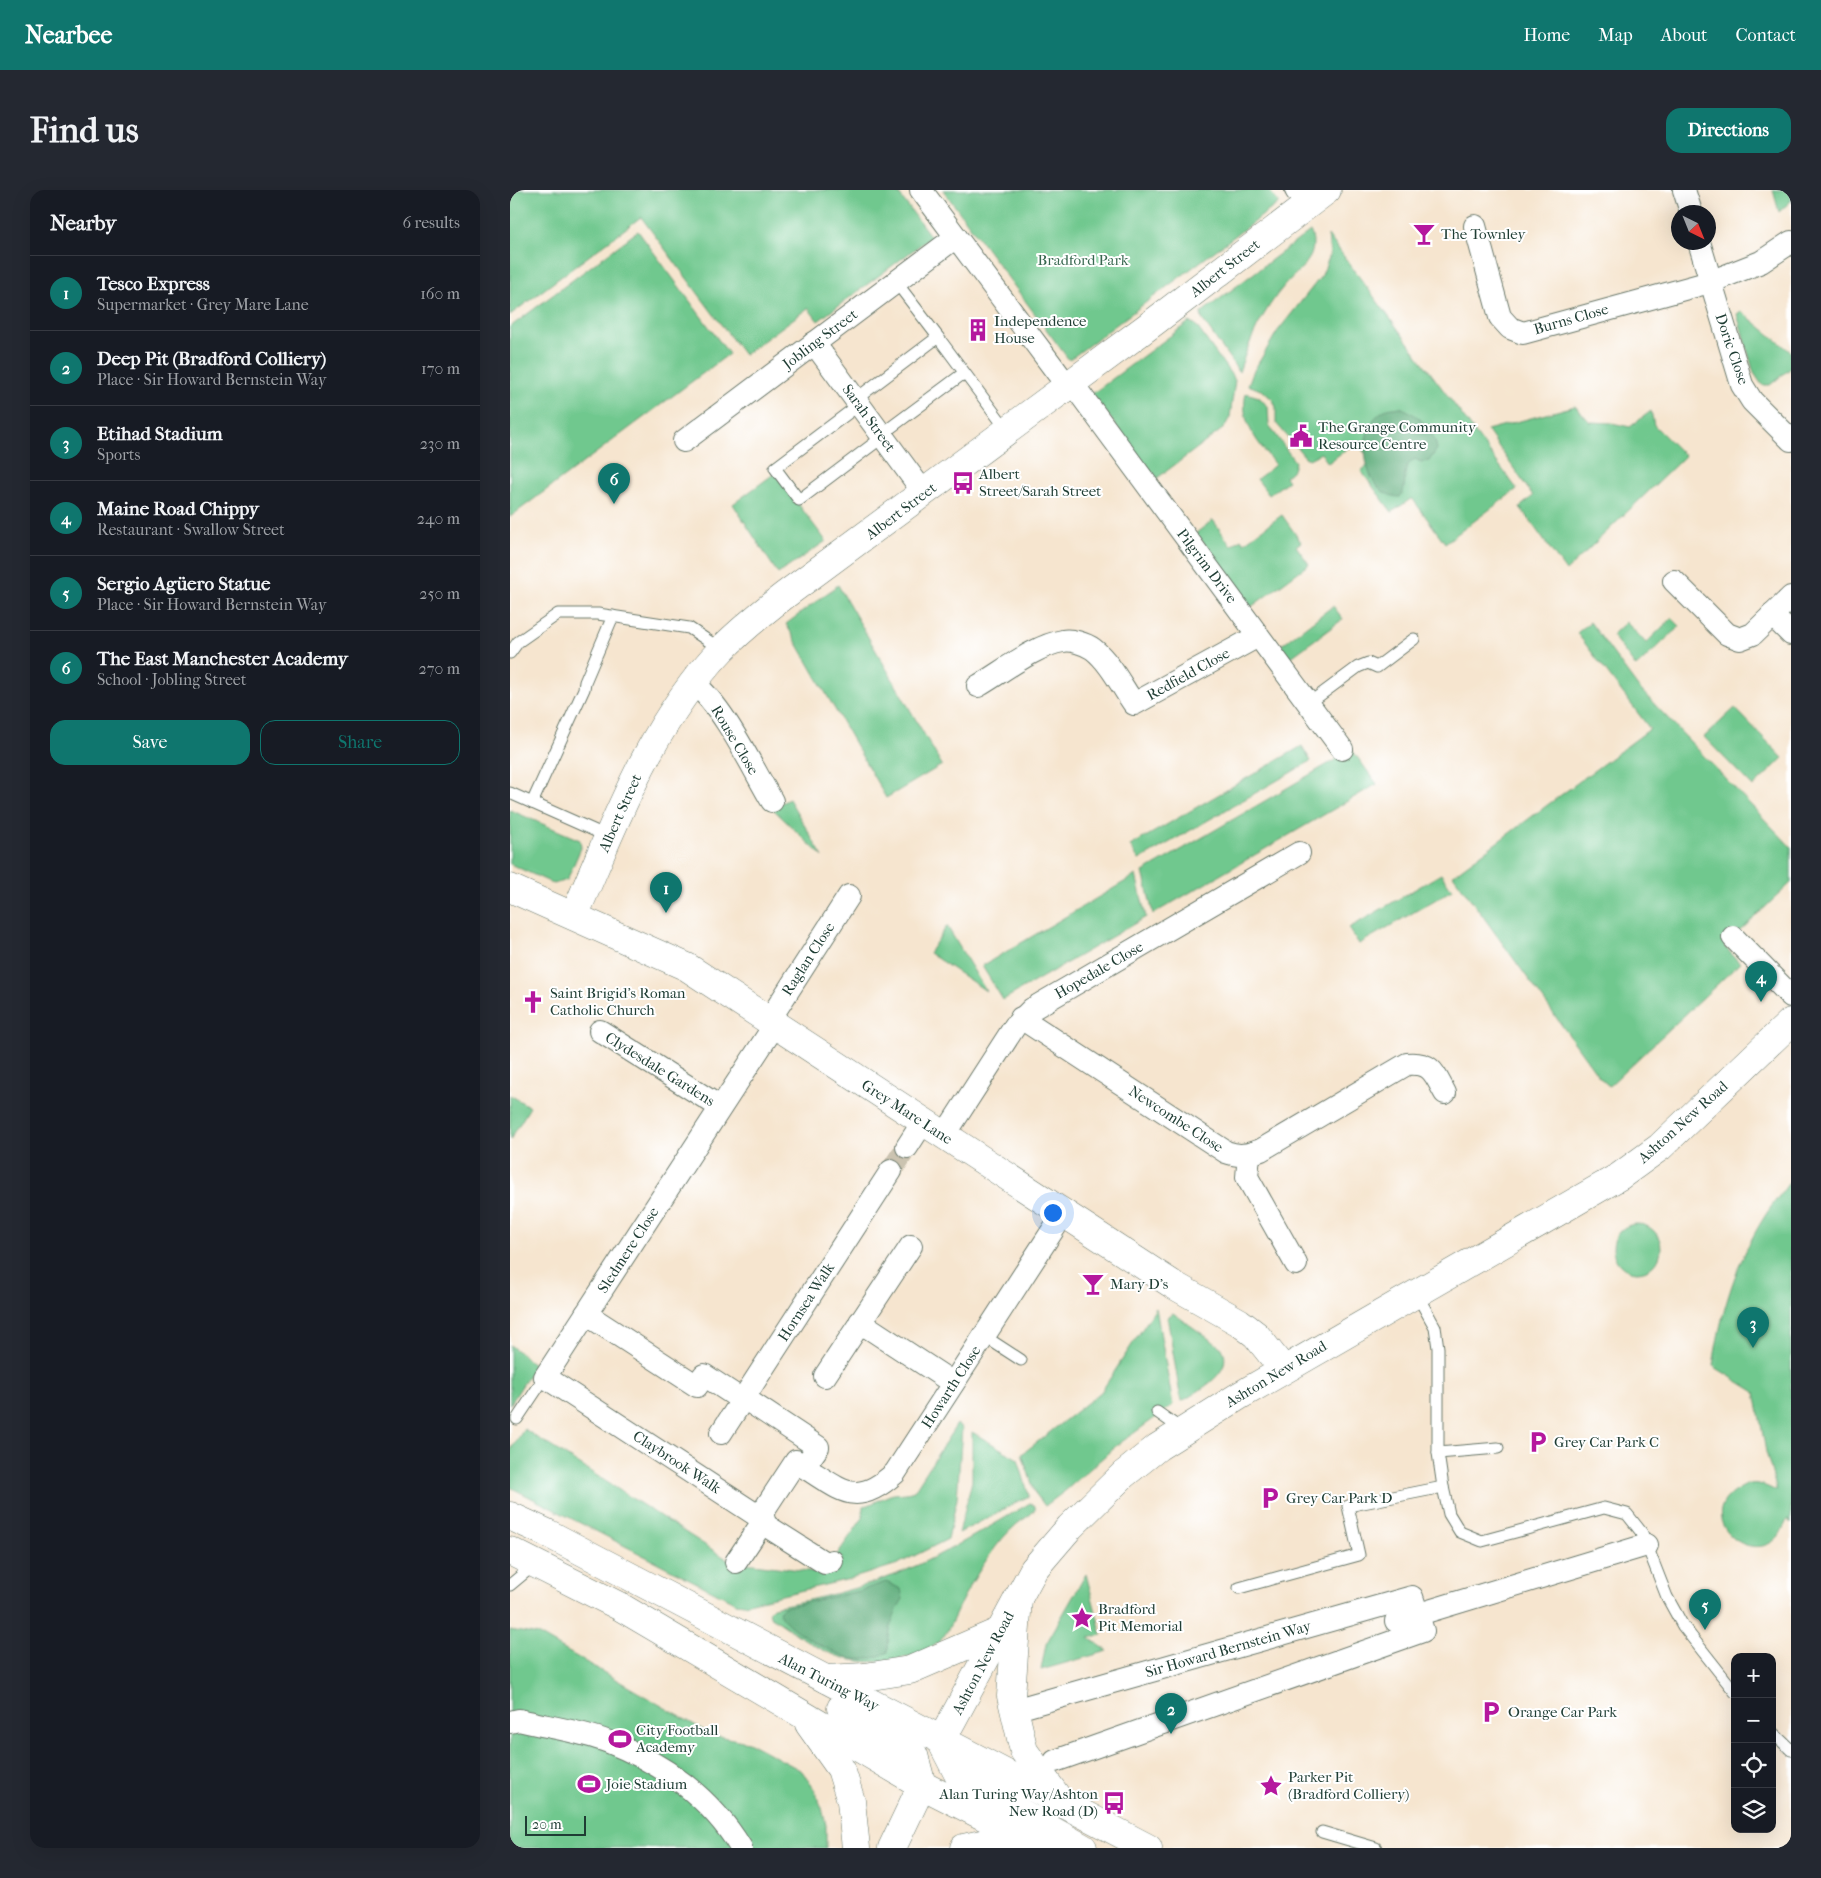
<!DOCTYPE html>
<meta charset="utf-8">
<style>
body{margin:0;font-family:"IM FELL French Canon",serif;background:#242831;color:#f1f3f6}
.controls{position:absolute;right:15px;bottom:15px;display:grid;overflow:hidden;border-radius:10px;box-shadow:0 5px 20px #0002}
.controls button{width:45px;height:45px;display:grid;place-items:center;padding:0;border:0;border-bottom:1px solid #363941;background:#171b24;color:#f1f3f6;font:25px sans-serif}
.compass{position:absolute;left:1161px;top:15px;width:45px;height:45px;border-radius:50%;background:#171b24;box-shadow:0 5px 20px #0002;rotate:137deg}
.scale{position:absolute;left:15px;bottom:12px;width:61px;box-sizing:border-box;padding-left:5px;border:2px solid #1f3d34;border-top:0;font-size:14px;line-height:18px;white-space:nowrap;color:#1f3d34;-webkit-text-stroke:4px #fff;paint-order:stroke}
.you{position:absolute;left:542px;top:1022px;width:18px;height:18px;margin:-12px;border:4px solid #fff;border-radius:50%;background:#1a73e8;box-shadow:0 0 0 8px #1a73e833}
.badge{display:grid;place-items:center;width:32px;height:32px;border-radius:50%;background:#0f766e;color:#fff;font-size:16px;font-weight:700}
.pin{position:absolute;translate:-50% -41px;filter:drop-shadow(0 1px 2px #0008)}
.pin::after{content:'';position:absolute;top:26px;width:18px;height:15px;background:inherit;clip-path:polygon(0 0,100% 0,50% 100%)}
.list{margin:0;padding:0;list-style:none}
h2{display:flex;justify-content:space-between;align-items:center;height:65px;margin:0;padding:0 20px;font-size:21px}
h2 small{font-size:16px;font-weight:400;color:#9ea1a6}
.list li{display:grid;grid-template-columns:32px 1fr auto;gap:15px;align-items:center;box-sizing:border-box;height:75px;padding:0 20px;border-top:1px solid #363941}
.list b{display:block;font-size:19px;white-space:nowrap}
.list p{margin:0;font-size:16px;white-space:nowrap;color:#9ea1a6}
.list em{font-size:16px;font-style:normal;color:#9ea1a6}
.actions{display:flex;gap:10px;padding:15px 20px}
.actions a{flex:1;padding:11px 0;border:1px solid #0f766e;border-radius:15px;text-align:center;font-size:18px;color:#0f766e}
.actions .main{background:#0f766e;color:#fff}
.icon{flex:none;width:28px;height:28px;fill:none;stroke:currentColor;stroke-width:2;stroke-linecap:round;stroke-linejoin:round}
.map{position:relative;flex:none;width:1281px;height:1658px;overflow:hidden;border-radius:15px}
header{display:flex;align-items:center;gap:30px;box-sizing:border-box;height:70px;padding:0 25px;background:#0f766e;color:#fff}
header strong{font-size:24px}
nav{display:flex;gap:28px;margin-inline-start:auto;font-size:18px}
.intro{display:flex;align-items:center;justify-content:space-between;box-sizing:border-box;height:120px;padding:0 30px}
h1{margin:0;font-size:35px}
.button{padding:12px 22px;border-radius:15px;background:#0f766e;color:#fff;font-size:18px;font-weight:700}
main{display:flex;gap:30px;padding:0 30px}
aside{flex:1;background:#171b24;border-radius:15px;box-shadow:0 5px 20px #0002}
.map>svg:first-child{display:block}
.green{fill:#70c88e;stroke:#488261}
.forest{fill:#5cac79;stroke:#3e7456}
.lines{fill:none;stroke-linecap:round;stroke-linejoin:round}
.street-tunnel{stroke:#cbc3b0;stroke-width:22;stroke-dasharray:22 11;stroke-linecap:butt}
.lane-casing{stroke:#6a786a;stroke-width:13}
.street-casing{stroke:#6a786a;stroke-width:24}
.secondary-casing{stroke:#6a786a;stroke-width:29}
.primary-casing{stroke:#6a786a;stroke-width:29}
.highway-casing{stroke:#6a786a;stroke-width:29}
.lane{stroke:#fff;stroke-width:11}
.street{stroke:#fff;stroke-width:22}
.secondary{stroke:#fff;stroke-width:28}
.primary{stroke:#fff;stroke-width:28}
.highway{stroke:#fff;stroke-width:28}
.labels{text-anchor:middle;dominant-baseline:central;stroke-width:4;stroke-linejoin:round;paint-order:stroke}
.poi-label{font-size:15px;fill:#1f3d34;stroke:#fff;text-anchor:start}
.park-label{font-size:15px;fill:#37674f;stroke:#fff}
.street-label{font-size:15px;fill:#1f3d34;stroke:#fff}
</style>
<header>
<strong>Nearbee</strong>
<nav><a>Home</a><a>Map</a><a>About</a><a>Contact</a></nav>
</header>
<div class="intro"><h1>Find us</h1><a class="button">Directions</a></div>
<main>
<aside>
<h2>Nearby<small>6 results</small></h2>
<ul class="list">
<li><span class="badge">1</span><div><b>Tesco Express</b><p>Supermarket · Grey Mare Lane</p></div><em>160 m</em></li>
<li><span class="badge">2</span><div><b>Deep Pit (Bradford Colliery)</b><p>Place · Sir Howard Bernstein Way</p></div><em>170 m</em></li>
<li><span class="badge">3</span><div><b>Etihad Stadium</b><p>Sports</p></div><em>230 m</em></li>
<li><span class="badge">4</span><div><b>Maine Road Chippy</b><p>Restaurant · Swallow Street</p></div><em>240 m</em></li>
<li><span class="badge">5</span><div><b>Sergio Agüero Statue</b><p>Place · Sir Howard Bernstein Way</p></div><em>250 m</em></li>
<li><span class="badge">6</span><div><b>The East Manchester Academy</b><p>School · Jobling Street</p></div><em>270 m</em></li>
</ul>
<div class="actions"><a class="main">Save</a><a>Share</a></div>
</aside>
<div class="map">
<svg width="1281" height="1658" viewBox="0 0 1281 1658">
<rect width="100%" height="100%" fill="#fff"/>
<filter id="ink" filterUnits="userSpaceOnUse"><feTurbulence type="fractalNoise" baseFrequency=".02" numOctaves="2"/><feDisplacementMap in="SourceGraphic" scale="10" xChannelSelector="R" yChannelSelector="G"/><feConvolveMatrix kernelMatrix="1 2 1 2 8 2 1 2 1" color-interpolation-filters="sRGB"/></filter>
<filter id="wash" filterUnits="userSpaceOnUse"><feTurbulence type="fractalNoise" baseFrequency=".0096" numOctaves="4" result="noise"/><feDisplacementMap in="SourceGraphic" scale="20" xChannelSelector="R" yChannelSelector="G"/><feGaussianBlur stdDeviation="1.12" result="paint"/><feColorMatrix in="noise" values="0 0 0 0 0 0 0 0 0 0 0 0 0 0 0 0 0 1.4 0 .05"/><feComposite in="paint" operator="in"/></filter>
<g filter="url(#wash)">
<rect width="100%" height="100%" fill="#f6e5cf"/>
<!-- green -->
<g class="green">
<path d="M0,0H386L421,47L308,131L298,118L234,165L131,27L0,125Z"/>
<path d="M433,0H759L769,13L559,170Z"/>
<path d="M1263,0H1281V11L1269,22Z"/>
<path d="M128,41L219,164L0,327V137Z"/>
<path d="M800,41C804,48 804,59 800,67C794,78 782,86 774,96C753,121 739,151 729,182L692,129L691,123Z"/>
<path d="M818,45L1007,299L935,353L902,308L882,322L851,281L862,272L846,252L818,273L811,263L799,269L795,267L766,233V217L763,210L753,201L738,195L743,182L767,142L812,85L820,65Z"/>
<path d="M1231,121L1281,162V178L1260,195H1252L1244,183L1227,124Z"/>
<path d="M679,132L685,134L725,190L720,227L714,238L646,289L582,204Z"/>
<path d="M736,203L749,207L758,217L759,235L785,272L783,280L775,287L778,291L759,305L747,289L765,275C749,252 729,234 736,203Z"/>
<path d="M1065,216L1080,232L1102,233L1120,237L1141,221L1144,235L1175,266L1056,381L1010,317L1023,306L977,240Z"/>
<path d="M265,283L316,351L268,384L223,314Z"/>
<path d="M772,325L791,352L786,356L799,374L741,417L686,343L703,330L721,356L731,349L734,353Z"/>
<path d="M328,395L432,575L376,608L276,434Z"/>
<path d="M823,416L833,429L780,468L770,456Z"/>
<path d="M1162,428L1170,436L1126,477L1102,445L1116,432L1136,453Z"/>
<path d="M1080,432L1128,497L1281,657V693L1214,756L1230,773L1099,896L1090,888L943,685L1140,539L1067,443Z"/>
<path d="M1225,518L1273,568L1243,597L1194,547Z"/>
<path d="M792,556L801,571L629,670L620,656Z"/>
<path d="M842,560L867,594L643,724L633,682Z"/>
<path d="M279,609L313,667L262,618Z"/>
<path d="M0,620L70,650L71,658L57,690L44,694L0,674Z"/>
<path d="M931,684L942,700L849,754L839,738Z"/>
<path d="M626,685L636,727L493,810L472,776Z"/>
<path d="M437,736L476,801L419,763Z"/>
<path d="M0,905L20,917L0,950Z"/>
<path d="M1281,990V1334L1278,1329C1274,1335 1271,1345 1266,1349C1237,1375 1186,1328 1224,1302C1233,1297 1238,1292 1249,1294C1255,1295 1261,1299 1267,1301L1256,1262L1245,1202L1203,1176C1210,1127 1224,1078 1250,1034C1259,1018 1271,1004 1281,990Z"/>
<circle cx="1127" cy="1058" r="24"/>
<path d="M646,1118L663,1215L606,1256L555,1301L535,1316L525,1303L512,1264L591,1202Z"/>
<path d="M663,1123L712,1158C725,1183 690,1199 673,1211H671L658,1132V1127Z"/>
<path d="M0,1155L25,1175L0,1215Z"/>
<path d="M447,1234L452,1238L447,1309L438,1349L388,1374L340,1389L234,1414L226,1413L0,1297V1261L14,1239L220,1371L314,1383L352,1329L353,1316C365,1314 376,1305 384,1304C392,1303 396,1304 404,1301Z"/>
<path d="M462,1242L508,1269L519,1306L449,1343L462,1291Z"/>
<path d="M520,1313L525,1316V1320C520,1326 513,1329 507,1334C486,1352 471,1378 457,1401C449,1414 439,1442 430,1451C418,1462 403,1466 388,1469C331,1480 305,1456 260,1426L259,1421L263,1417C307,1409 350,1399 392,1382C437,1363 479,1337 520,1313Z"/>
<path d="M576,1384L592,1445L579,1448L598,1461L531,1480L536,1454Z"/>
<path d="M0,1440L29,1445L202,1545L238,1552L292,1581L304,1599L312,1618L316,1635V1658H0Z"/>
</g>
<!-- forest -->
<g class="forest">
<path d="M890,217C909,225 923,238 927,259L919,271L911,272L905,269C888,278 900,294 890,307C850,306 844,235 875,220C879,218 886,218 890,217Z"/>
<path d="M376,1392L391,1399L393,1409C382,1426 378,1442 378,1462C366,1468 358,1470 345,1469C328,1467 271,1437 269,1421L274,1417L349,1401Z"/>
</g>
</g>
<g filter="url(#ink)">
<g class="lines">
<!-- street-tunnel -->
<path class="street-tunnel" d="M381,981L397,957"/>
<defs>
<g id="lane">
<path d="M386,92L428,147"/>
<path d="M346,209L428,147L497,240"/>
<path d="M350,214L265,278L289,310L374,246"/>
<path d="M372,244L454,183"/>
<path d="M0,463L8,452L48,424H88L179,438L212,460"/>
<path d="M798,514L848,477L858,473L867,477L904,449"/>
<path d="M0,603L99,647"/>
<path d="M22,613L74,499L75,492L103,426"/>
<path d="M906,1103L925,1137L928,1158V1263L933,1297L939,1324L950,1342L972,1351L1094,1318L1117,1324L1132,1343L1157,1407L1173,1436L1225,1502"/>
<path d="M474,1146L511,1170"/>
<path d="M647,1222L674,1241"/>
<path d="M7,1229L35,1187"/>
<path d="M928,1263L988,1258"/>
<path d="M0,1395L24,1375"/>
<path d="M729,1398L849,1365L838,1316L933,1297"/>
<path d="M1262,1542L1281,1560"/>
<path d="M812,1642L866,1658"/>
</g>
<g id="street">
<path d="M411,0L558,197"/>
<path d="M786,0L796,14"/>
<path d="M1174,0L1181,22"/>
<path d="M965,36L990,127L1000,138L1013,143L1200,92L1251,72L1281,52"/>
<path d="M1189,52L1232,195L1242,211L1281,250"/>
<path d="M304,153L414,303"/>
<path d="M562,193L832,559"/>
<path d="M174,251L446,47"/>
<path d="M1164,391L1217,444L1230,449L1243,444L1281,407"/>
<path d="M1262,425L1281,444"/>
<path d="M183,493C213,515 242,577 262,611"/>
<path d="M468,496C492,482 526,455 553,451C561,449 576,454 583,459C600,472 612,497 624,514L748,446"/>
<path d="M1223,747L1281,806"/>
<path d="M511,828L716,962C729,967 738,965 751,960L897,874C922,872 924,883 935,903"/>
<path d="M258,832L339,706"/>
<path d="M90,841L210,917"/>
<path d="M434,946L505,836L522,819L789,663"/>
<path d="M397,957L413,932"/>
<path d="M739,965L737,987L786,1074"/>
<path d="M76,1124L35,1187L254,1330L226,1372"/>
<path d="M350,1132L443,1193"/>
<path d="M315,1186L401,1056"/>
<path d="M234,1208L308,1257L294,1277L286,1271L250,1326"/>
<path d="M232,1210L194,1185L187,1196L76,1124L264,836"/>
<path d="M211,1243L381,981"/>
<path d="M294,1277C333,1301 346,1318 385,1283L554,1023"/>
<path d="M252,1333L315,1373L322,1371"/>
<path d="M886,1431L1137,1355"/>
<path d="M518,1516L902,1407L913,1441L545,1571"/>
<path d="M0,1532L9,1530C38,1537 71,1541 99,1552C153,1573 201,1608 231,1658"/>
</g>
<g id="secondary">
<path d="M0,698L177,777L662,1094L729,1132L746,1145L773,1179"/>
<path d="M64,726C105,633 140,534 212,459C231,440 253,422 275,405L644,132L817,0"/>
</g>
<g id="primary">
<path d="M431,1551L524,1379L560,1337L613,1285L648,1257L729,1206L1110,986L1150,957L1281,832"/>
<path d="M382,1658L412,1595"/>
</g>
<g id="highway">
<path d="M0,1326L37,1343L638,1658"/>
<path d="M0,1361L109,1416L412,1595L477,1628L543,1658"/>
<path d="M508,1408L501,1506L514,1561L547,1607"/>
<path d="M316,1489L355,1487L400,1480L488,1442"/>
<path d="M331,1518L375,1542L404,1565L412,1595"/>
<path d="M299,1534L331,1579L341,1611L346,1658"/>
<path d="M431,1551L450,1588L573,1658"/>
<path d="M454,1658L489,1650L520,1654"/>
</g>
</defs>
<!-- lane casing -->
<use href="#lane" class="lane-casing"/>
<!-- street casing -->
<use href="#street" class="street-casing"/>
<!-- secondary casing -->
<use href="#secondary" class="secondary-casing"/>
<!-- primary casing -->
<use href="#primary" class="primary-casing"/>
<!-- highway casing -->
<use href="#highway" class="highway-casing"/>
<!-- lane -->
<use href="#lane" class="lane"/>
<!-- street -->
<use href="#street" class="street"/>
<!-- secondary -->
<use href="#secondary" class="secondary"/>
<!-- primary -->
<use href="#primary" class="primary"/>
<!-- highway -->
<use href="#highway" class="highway"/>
</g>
</g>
<!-- icons -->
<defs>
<symbol id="bar-bare" viewBox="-9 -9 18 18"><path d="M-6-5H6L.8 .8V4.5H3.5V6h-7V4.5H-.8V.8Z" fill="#b5179e" stroke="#fff" stroke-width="2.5" paint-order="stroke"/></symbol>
<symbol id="building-bare" viewBox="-9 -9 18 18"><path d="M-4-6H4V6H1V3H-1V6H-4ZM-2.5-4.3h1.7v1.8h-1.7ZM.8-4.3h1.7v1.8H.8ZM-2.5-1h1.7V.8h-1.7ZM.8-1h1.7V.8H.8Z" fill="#b5179e" stroke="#fff" stroke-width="2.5" paint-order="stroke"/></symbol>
<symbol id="civic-bare" viewBox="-9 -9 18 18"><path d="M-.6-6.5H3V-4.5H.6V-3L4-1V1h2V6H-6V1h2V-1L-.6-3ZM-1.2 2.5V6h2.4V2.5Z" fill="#b5179e" stroke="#fff" stroke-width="2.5" paint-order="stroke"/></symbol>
<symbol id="bus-bare" viewBox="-9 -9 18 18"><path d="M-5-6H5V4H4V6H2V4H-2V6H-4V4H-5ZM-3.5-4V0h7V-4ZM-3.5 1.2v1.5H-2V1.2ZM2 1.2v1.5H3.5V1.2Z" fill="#b5179e" stroke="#fff" stroke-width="2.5" paint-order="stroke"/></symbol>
<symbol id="church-bare" viewBox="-9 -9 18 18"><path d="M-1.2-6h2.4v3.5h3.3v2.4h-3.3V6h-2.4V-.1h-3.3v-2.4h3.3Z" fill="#b5179e" stroke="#fff" stroke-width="2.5" paint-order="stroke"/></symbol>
<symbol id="parking-bare" viewBox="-9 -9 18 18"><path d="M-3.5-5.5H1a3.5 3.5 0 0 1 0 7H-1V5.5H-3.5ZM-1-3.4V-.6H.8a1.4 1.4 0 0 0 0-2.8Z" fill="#b5179e" stroke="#fff" stroke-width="2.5" paint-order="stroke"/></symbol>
<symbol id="sight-bare" viewBox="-9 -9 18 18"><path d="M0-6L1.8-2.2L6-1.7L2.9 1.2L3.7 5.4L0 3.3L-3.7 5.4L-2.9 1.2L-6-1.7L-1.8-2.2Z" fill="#b5179e" stroke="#fff" stroke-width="2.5" paint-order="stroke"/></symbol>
<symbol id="stadium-bare" viewBox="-9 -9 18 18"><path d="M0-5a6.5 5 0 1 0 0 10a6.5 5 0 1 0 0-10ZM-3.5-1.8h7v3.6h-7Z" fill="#b5179e" stroke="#fff" stroke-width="2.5" paint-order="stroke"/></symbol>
</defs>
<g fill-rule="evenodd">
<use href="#bar-bare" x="898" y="28" width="32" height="32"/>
<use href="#building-bare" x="452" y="124" width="32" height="32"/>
<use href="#civic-bare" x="775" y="230" width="32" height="32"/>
<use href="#bus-bare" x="437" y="277" width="32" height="32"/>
<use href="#church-bare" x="7" y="796" width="32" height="32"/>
<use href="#bar-bare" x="567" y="1078" width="32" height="32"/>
<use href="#parking-bare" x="1012" y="1236" width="32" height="32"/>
<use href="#parking-bare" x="744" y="1292" width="32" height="32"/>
<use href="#sight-bare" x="556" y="1412" width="32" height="32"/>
<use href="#parking-bare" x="965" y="1506" width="32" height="32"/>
<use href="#stadium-bare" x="94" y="1533" width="32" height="32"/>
<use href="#stadium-bare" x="63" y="1578" width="32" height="32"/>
<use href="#sight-bare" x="745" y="1580" width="32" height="32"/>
<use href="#bus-bare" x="588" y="1597" width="32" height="32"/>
</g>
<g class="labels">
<!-- poi labels -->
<g class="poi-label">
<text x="931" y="44">The Townley</text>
<text x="484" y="131">Independence<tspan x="484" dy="17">House</tspan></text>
<text x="808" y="237">The Grange Community<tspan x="808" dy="17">Resource Centre</tspan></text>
<text x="469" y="284">Albert<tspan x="469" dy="17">Street/Sarah Street</tspan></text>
<text x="40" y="803">Saint Brigid's Roman<tspan x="40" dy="17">Catholic Church</tspan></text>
<text x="600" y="1094">Mary D's</text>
<text x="1044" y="1252">Grey Car Park C</text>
<text x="776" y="1308">Grey Car Park D</text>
<text x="588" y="1419">Bradford<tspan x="588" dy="17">Pit Memorial</tspan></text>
<text x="998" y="1522">Orange Car Park</text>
<text x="126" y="1540">City Football<tspan x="126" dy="17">Academy</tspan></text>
<text x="778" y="1587">Parker Pit<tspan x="778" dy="17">(Bradford Colliery)</tspan></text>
<text x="96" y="1594">Joie Stadium</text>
<text x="588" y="1604" text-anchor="end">Alan Turing Way/Ashton<tspan x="588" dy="17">New Road (D)</tspan></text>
</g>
<!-- park labels -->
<g class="park-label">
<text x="573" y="70">Bradford Park</text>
</g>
<!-- street labels -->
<g class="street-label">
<text transform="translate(715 78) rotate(-38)">Albert Street</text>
<text transform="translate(1061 129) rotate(-16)">Burns Close</text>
<text transform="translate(310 149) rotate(-37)">Jobling Street</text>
<text transform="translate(1222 159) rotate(71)">Doric Close</text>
<text transform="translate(359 228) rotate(54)">Sarah Street</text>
<text transform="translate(391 321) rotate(-37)">Albert Street</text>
<text transform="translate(697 376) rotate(53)">Pilgrim Drive</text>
<text transform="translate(678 484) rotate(-29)">Redfield Close</text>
<text transform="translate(225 550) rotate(59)">Rouse Close</text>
<text transform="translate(110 623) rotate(-66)">Albert Street</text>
<text transform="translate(298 769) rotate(-57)">Raglan Close</text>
<text transform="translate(589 780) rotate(-30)">Hopedale Close</text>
<text transform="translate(150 879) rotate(32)">Clydesdale Gardens</text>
<text transform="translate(397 922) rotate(33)">Grey Mare Lane</text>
<text transform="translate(666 929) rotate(33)">Newcombe Close</text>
<text transform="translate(1173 932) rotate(-42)">Ashton New Road</text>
<text transform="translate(118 1060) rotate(-57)">Sledmere Close</text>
<text transform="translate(296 1112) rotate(-57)">Hornsea Walk</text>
<text transform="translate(766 1184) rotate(-31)">Ashton New Road</text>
<text transform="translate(441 1197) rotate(-57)">Howarth Close</text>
<text transform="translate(167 1272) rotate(33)">Claybrook Walk</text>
<text transform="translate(718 1459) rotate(-16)">Sir Howard Bernstein Way</text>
<text transform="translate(473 1473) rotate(-62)">Ashton New Road</text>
<text transform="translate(319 1492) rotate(27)">Alan Turing Way</text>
</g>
</g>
</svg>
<div class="controls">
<button>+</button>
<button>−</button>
<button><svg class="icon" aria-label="locate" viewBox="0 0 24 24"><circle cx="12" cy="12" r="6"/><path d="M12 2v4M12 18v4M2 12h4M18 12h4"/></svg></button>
<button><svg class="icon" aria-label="layers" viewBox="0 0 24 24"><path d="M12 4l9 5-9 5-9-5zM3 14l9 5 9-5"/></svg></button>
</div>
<svg class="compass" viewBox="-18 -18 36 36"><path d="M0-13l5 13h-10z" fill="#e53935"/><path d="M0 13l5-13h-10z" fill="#9ea1a6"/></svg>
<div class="scale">20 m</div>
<div class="you"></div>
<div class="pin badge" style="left:156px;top:723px">1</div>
<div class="pin badge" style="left:661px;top:1544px">2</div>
<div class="pin badge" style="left:1243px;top:1158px">3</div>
<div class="pin badge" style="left:1251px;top:812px">4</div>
<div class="pin badge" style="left:1195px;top:1440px">5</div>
<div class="pin badge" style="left:104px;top:314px">6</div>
</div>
</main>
